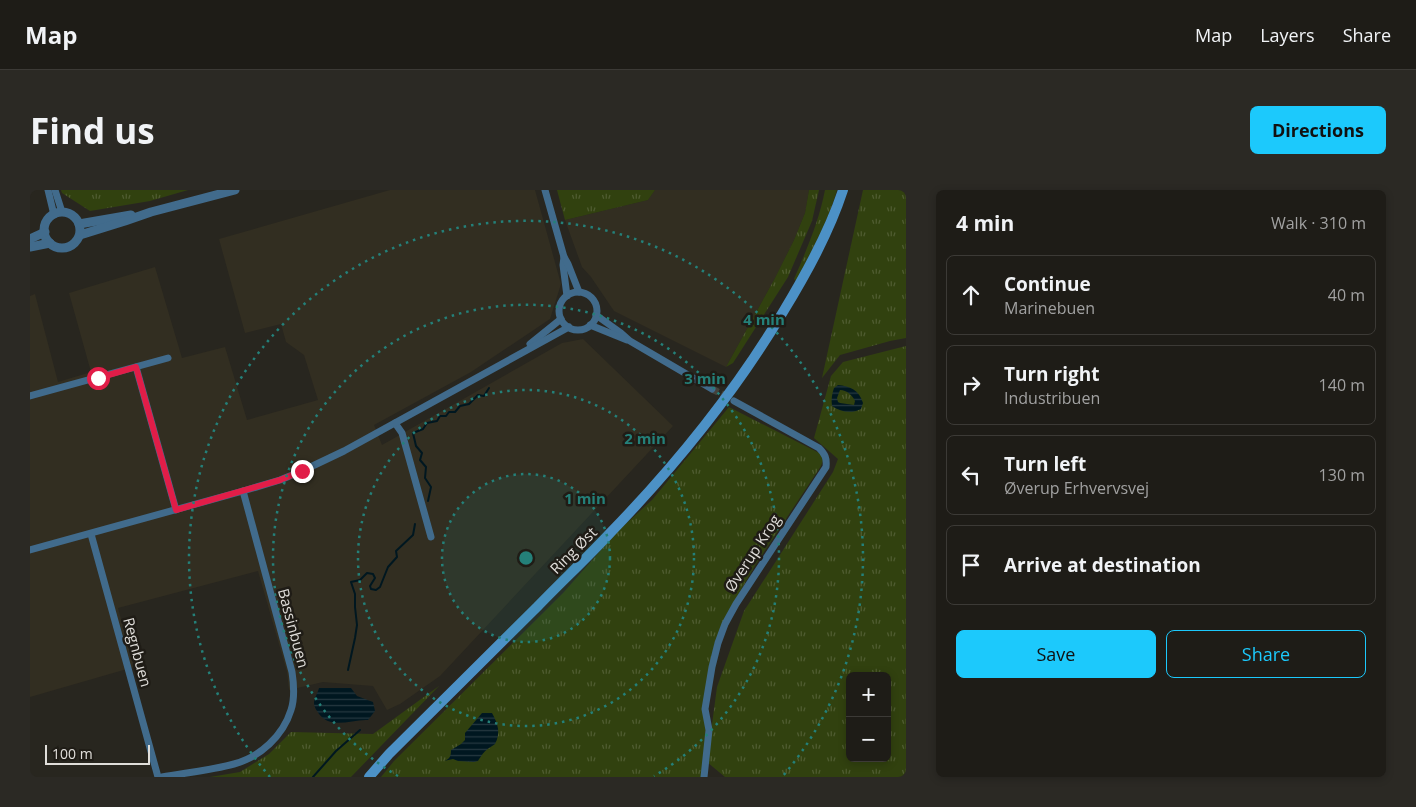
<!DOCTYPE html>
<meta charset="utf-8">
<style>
body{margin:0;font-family:"Open Sans",sans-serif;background:#2b2924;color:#f1f3f6}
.controls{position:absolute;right:15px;bottom:15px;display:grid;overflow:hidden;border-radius:8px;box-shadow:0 2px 8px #0003}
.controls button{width:45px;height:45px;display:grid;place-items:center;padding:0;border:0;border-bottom:1px solid #3c3a36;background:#1e1c17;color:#f1f3f6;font:25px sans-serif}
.scale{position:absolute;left:15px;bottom:12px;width:105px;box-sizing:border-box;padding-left:5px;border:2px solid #e0deda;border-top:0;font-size:14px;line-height:18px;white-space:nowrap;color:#e0deda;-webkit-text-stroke:4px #1f1c16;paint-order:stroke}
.stop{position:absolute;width:15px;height:15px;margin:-11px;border:4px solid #e11d48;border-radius:50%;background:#fff}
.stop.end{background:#e11d48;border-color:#fff;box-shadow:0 1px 5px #0008}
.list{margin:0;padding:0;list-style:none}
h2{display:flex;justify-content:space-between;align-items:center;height:65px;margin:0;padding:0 20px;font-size:21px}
h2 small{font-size:16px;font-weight:400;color:#a1a1a1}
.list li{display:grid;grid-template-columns:32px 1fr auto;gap:15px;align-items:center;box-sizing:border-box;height:80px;margin:0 10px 10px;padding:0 10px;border:1px solid #3c3a36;border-radius:8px}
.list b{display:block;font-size:19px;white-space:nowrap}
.list p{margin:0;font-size:16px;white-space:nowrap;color:#a1a1a1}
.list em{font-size:16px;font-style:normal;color:#a1a1a1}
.actions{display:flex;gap:10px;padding:15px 20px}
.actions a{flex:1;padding:11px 0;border:1px solid #1cc9fc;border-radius:8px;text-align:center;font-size:18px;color:#1cc9fc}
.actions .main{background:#1cc9fc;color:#111}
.icon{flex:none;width:28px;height:28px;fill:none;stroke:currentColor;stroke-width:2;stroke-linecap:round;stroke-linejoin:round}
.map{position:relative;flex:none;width:876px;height:587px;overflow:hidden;border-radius:8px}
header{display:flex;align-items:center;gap:30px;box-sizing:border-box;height:70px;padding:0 25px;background:#1e1c17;border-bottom:1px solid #3c3a36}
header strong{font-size:24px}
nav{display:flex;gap:28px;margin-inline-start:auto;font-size:18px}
.intro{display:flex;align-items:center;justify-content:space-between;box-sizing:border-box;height:120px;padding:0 30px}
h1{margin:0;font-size:35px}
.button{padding:12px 22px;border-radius:8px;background:#1cc9fc;color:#111;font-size:18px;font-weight:700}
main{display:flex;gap:30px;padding:0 30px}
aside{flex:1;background:#1e1c17;border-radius:8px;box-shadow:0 2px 8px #0003}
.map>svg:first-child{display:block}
.built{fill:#322e21}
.grass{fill:url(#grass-tufts);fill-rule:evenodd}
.water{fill:url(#water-rules);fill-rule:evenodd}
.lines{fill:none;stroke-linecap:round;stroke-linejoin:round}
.stream{stroke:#001720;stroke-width:2}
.minor-tunnel{stroke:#44423b;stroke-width:7;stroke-dasharray:7 3.5;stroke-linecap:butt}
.minor{stroke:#416b8c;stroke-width:7}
.tertiary{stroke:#416b8c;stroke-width:9}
.secondary{stroke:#4c91c6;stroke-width:10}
.route{stroke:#e11d48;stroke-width:6}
.ring{fill:none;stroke:#248079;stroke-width:2.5;stroke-dasharray:2.5 5}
.labels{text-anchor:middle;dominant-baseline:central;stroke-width:5;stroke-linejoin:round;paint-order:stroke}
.street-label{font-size:15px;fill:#e0deda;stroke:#1f1c16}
.centre{fill:#248079;stroke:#1f1c16;stroke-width:2.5}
.ring-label{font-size:15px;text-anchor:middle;font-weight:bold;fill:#248079;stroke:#1f1c16;stroke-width:5;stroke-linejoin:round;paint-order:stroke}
</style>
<header>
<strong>Map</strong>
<nav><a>Map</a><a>Layers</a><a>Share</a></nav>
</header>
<div class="intro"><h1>Find us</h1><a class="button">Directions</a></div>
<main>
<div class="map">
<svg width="876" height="587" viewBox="0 0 876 587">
<defs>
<pattern id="grass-tufts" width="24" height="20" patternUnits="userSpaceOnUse" patternTransform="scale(1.25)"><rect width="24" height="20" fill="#31410f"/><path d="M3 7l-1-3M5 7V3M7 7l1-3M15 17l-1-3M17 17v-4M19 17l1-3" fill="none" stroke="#4f5c31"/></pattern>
<pattern id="water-rules" width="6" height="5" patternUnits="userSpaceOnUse" patternTransform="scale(1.25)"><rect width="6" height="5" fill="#001720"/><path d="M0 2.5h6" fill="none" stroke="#253840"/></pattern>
</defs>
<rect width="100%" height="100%" fill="#28261f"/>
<!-- built -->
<g class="built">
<path d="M360,0H505L531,94L520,129L441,182L344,235L352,255L532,153L553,149L643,236L410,486L370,514L357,520L343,496L293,492L259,500L257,482L228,381L88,418L104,477L0,507V106L5,104L28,192L61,182L39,103L125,77L152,168L195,157L217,230L288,210L274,165L256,152L251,134L215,143L189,49Z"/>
<path d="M625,0H779L775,23L764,50L745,88L696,177L584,121L561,87L552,77L535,30L618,10Z"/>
</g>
<!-- grass -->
<g class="grass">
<path d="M31,0H158L120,11L60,21L32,3Z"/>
<path d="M527,0H625L618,10L535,30Z"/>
<path d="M779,0H789L782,31L758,87L703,173L696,177L745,88L764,50L775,23Z"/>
<path d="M795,0H807C798,32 781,62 766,91L764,89C777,59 789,31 795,0Z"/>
<path d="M833,0H876V148L860,151L810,165L792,188Z"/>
<path d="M876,156V587H695L677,572L687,497L714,421L803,282L808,269L784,248L801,186L813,172ZM820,486H857V568H820Z"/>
<path d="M699,217L791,264L793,270L791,276L726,374L694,429L685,452L679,483L677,542L672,587H351L364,571L533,403L588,341L622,310Z"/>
<path d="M409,496L321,587H180L210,582L239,564L261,542L343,544Z"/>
</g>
<!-- water -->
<g class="water">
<path d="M808,195C820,196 829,200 833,213L831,219C821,224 811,222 802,216C801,209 802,204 804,198ZM810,200C817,200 822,205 825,211L824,215L810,213L808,212L807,208Z"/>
<path d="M289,498H321L327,506L343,512L345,521L338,530C322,529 301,540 289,524C287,521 284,517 284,513C284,509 288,502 289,498Z"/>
<path d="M452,523H462C468,534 471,543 465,554C455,561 455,560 448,571L444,572L428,571L423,569L414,571C420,569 421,566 421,560L431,554L435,550V543Z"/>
</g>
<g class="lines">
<!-- stream -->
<g class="stream">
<path d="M398,311L401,297L395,288L396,277L390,270L392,263L386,256L383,243L393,239L397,233L407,231L410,226H416L419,222H425L430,216L439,214L448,205L454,206L459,198"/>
<path d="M318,480L325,448L327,435L325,417V404L321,392L330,390L337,383L343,384L345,388L340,396L341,399L346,400L350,397L358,377L367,367L366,361L383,345L385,334"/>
<path d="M283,587L306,561L330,540"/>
</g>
<!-- minor-tunnel -->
<path class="minor-tunnel" d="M682,199L700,208"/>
<!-- minor -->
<g class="minor">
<path d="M18,0L24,25"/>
<path d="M25,0L32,22"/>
<path d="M515,0L534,67L533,75L537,106"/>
<path d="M534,67L538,74L549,102"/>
<circle cx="548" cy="121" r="19"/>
<path d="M566,125L591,143L600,151L682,199"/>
<path d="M560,135L597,150"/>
<path d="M500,154L531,129"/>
<path d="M106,177L146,320"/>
<path d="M0,206L138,168"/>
<path d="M365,233L372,243L401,347"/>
<path d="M61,344L128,587"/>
<path d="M0,360L213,301L250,290L272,281L314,261L539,137"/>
<path d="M132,587C154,583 182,580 204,574C230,567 253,546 261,520C265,508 264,495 262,482L213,301"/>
<path d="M674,587L679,540L675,519L682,477L688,453L695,434L706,414L796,277C797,268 795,264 789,258L704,211"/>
</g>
<!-- tertiary -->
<g class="tertiary">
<circle cx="32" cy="40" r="18"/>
<path d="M49,34L101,25"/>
<path d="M50,45L95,31L121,22L205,0"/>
<path d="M0,49L15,42"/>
<path d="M0,57L20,53"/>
</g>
<!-- secondary -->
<path class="secondary" d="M339,587L359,564C408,515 458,466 507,417C531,392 557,368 581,342C646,275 705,202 753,122C776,84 799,43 813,0"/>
</g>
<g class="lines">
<!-- route -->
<path class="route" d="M68,188L106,177L146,320L250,290L272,281"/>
</g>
<!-- distance rings -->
<circle cx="496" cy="368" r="84" fill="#248079" fill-opacity=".12"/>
<g class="ring">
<circle cx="496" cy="368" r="84"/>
<circle cx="496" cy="368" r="168"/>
<path d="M368 586A253 253 0 1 1 624 586"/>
<path d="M240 587A337 337 0 1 1 752 587"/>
</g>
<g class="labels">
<!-- street labels -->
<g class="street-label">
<text transform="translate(543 360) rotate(-45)">Ring Øst</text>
<text transform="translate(722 363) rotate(-57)">Øverup Krog</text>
<text transform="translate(264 438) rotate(75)">Bassinbuen</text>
<text transform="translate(108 462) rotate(75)">Regnbuen</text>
</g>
</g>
<circle cx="496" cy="368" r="8" class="centre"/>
<g class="ring-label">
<text x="734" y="135">4 min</text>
<text x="675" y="194">3 min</text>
<text x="615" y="254">2 min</text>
<text x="555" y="314">1 min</text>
</g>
</svg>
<div class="controls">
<button>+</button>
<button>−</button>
</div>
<div class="scale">100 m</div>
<div class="stop" style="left:68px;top:188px"></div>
<div class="stop end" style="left:272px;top:281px"></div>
</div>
<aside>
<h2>4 min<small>Walk · 310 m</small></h2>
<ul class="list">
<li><svg class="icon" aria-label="ahead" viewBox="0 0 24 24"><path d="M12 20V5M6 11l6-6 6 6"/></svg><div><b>Continue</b><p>Marinebuen</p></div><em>40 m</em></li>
<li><svg class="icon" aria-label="right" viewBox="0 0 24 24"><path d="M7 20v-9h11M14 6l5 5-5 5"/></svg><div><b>Turn right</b><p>Industribuen</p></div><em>140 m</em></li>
<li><svg class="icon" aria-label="left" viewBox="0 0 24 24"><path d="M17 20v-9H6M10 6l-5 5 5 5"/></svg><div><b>Turn left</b><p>Øverup Erhvervsvej</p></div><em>130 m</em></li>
<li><svg class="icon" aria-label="arrive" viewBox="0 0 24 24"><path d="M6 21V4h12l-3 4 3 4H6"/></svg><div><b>Arrive at destination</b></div></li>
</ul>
<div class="actions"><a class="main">Save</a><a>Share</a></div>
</aside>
</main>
